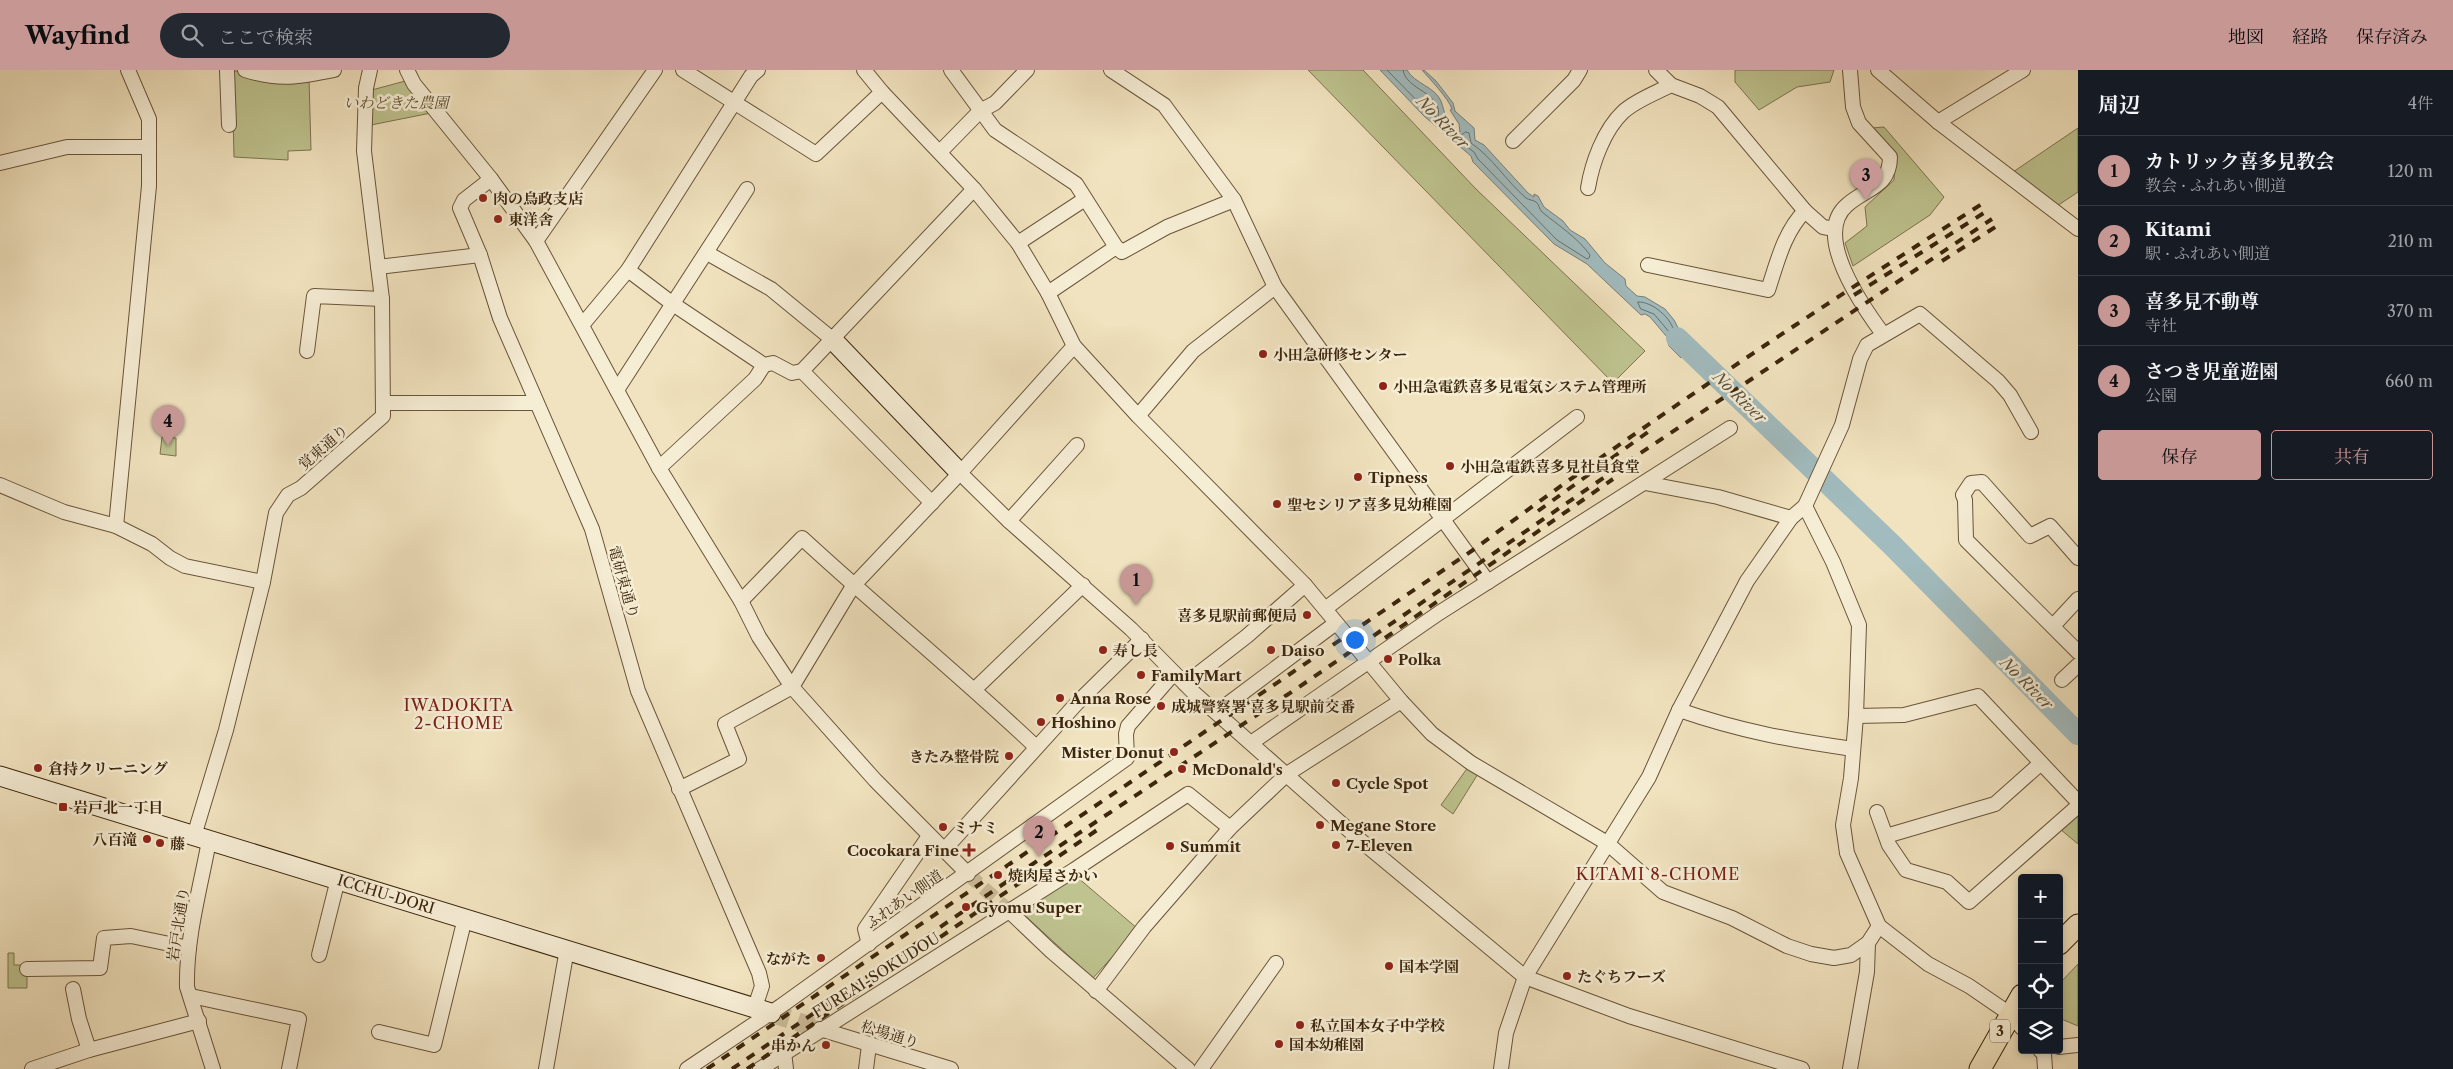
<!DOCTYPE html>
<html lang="ja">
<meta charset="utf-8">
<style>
body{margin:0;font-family:"Libre Caslon Text","Noto Serif JP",serif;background:#242831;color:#f1f3f6}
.controls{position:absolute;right:15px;bottom:15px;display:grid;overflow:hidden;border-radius:5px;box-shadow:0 2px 8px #0003}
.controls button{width:45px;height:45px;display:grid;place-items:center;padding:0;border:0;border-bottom:1px solid #363941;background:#171b24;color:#f1f3f6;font:25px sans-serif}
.you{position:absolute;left:1354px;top:569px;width:18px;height:18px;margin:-12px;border:4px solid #fff;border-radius:50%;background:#1a73e8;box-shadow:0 0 0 8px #1a73e833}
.badge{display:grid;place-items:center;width:32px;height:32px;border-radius:50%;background:#c59692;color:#111;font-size:16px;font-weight:700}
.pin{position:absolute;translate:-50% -41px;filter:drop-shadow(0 1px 2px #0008)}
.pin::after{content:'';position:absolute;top:26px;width:18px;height:15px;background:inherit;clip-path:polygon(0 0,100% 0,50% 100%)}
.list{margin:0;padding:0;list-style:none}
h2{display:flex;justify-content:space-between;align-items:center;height:65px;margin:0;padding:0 20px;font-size:21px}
h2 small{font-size:16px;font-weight:400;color:#9ea1a6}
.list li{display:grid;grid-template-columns:32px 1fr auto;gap:15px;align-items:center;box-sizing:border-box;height:70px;padding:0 20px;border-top:1px solid #363941}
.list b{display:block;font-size:19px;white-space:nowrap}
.list p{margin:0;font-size:16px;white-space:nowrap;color:#9ea1a6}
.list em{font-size:16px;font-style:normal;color:#9ea1a6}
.actions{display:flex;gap:10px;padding:15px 20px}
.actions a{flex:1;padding:11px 0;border:1px solid #c59692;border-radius:5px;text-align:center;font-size:18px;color:#c59692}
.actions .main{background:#c59692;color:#111}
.icon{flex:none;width:28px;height:28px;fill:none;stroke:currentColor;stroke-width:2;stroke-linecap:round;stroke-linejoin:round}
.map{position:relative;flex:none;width:2078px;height:999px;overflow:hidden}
header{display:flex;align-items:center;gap:30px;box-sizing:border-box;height:70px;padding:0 25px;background:#c59692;color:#111}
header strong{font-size:24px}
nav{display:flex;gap:28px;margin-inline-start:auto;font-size:18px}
.search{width:350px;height:45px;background:#242831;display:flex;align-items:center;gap:12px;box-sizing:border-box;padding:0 18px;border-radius:28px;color:#9ea1a6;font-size:19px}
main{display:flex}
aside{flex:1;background:#171b24}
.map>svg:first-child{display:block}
.green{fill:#bec38f;stroke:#7d744e}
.water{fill:#a1bbbe;stroke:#797f77}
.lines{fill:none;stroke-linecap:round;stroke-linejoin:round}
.shore{stroke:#6e7065;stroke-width:1}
.river{stroke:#a1bbbe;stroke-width:22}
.street-tunnel{stroke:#cdbd9b;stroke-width:14;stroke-dasharray:14 7;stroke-linecap:butt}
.secondary-tunnel{stroke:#cdbd9b;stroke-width:19;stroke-dasharray:19 9;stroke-linecap:butt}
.street-casing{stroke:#695539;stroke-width:16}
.secondary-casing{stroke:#3c260c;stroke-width:21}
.primary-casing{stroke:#3c260c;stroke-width:23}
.street{stroke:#f6edd5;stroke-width:14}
.secondary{stroke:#f6edd5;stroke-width:19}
.primary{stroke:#f1e3bf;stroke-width:21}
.rail{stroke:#3c260c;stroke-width:4;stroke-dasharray:9 9;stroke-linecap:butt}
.poi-dot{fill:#8f2418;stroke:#f6edd5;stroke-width:2}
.labels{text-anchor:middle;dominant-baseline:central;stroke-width:5;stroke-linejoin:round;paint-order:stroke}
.shield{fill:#f6edd5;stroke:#746248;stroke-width:1}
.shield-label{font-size:14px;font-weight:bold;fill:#3c260c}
.park-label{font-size:15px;font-style:italic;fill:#5c4d2d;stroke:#f6edd5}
.poi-label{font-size:15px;font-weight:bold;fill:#3c260c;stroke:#f6edd5;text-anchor:start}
.street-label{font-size:15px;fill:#3c260c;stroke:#f6edd5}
.water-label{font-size:16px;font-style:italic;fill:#5a5341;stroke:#f6edd5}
.neighbourhood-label{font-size:16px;letter-spacing:1px;fill:#7a1f14;stroke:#f6edd5}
</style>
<header>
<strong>Wayfind</strong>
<div class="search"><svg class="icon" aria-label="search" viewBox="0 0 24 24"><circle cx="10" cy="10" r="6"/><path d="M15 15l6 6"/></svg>ここで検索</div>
<nav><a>地図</a><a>経路</a><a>保存済み</a></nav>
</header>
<main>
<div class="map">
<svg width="2078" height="999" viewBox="0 0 2078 999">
<rect width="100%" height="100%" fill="#f1e3bf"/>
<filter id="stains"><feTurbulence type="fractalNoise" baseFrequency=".004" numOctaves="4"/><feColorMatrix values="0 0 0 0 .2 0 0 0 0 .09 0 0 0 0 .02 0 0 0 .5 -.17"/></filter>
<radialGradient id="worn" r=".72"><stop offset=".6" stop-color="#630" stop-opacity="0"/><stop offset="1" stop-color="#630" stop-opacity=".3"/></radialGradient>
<!-- green -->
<g class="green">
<path d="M232,0L283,13L309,9L311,80L288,81V90L234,87Z"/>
<path d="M1308,0H1363L1476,119L1645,281L1613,313Z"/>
<path d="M1735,0H1834L1830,12L1797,17L1759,40L1735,12Z"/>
<path d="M409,10L431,43L366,56L368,21Z"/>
<path d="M1884,57L1944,127L1930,145L1853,196L1845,173L1867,156L1865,137L1894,110L1895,91L1872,58Z"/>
<path d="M2078,58V122L2057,136L2013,102Z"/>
<path d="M162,367L176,368V386L160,384Z"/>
<path d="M1471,693L1481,699L1453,744L1441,735Z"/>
<path d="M2078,746V774L2060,759Z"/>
<path d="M1077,807L1138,859L1093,908L1020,841Z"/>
<path d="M8,883H14V895H27V918H8Z"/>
<path d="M2078,894V956L2059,948V914Z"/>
</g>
<!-- water -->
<path class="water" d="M1380,0H1407C1415,14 1434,16 1441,31C1445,42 1446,58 1460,62L1459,54L1450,40L1452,39C1449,29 1429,8 1422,0H1424L1436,11L1453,33L1455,41L1474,58L1475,70L1484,75L1528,123L1534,127V124L1538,126L1544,137L1563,151L1570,160L1585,169L1605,193L1625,209L1626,216L1637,226L1645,227L1665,239L1674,250L1684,269L1704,285L1696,290L1687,279L1682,283L1681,288L1669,276L1667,267L1650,247L1645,244L1641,245L1587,194L1554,174L1473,92L1471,86L1424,46Z"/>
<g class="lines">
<!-- shore -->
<g class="shore">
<path d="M1387,0L1428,42L1438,48C1444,22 1406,21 1403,0"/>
<path d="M1466,62L1469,63L1471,73C1493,88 1506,111 1526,128C1529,130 1533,130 1536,132C1539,134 1539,139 1542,142C1558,155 1578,168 1590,185L1589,188L1587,189L1557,170L1478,89L1474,82L1459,71V67Z"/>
<path d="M1638,232C1652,231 1673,249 1674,263H1670L1654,244L1641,239Z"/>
</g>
<!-- river -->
<path class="river" d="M1677,268L1892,475L2078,664"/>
<!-- street-tunnel -->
<path class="street-tunnel" d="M968,804L1009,841"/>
<!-- secondary-tunnel -->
<path class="secondary-tunnel" d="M771,943L820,959"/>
<defs>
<g id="street">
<path d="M227,0L229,55"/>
<path d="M245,0C279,11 300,7 334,0"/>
<path d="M407,0L414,14L491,109L536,171L659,398L741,531L759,567L792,617L875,710L968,804"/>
<path d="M683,0L816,84L882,22"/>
<path d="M864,0L882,22L974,119L1018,173L1048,223L1074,276L1138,346L1305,515L1401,631L1432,664L1471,693L1607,773L1663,822L1732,848L1787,876L1811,884L1834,888L1851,885L1868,873L1879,856"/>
<path d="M951,0L995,60L1076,114L1116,177L1122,182L1167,157L1234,130"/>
<path d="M1111,0L1164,35L1234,130L1275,217L1488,512"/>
<path d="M1656,0L1671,15L1700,26L1718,37L1805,141L1823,157L1835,159"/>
<path d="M1850,0L1853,37L1859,53L1890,87C1890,117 1866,118 1847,135C1812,165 1863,237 1883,264"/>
<path d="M1878,0L1938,52L2078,159"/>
<path d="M1938,52L2023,0"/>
<path d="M1513,71L1574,10L1580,0"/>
<path d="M940,82L980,41L995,33L1027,0"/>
<path d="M0,93L67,77H148"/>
<path d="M491,109L464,130L460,138L480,185L500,248L592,459L638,621L759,903L762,916L755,937"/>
<path d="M1588,118C1592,93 1604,60 1623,42C1636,30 1656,23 1671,15"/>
<path d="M536,171L655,0"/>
<path d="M1018,173L1085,129"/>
<path d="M707,183L771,219L832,269"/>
<path d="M1648,195L1768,220C1777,193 1784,162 1805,141"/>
<path d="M378,197L480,185"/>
<path d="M628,200L673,234L764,295L773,293L792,303L802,301L932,433"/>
<path d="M1048,223L1116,177"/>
<path d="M583,254L628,200L751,6L758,0"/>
<path d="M307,281L314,226L382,229"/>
<path d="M802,301L974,119"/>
<path d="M617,320L747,119"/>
<path d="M384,333H536"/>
<path d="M1138,346L1193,281L1275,217"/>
<path d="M659,398L755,309L764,295"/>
<path d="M960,403L1009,451L1131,559L1194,623L1360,770L1525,907L1629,946L1802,999"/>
<path d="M1645,413L1718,427L1791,448"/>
<path d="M0,415L64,442L116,456L152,474L170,488L185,496L263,512"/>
<path d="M1805,436L1833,492L1859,555L1856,646L1851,708L1843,755L1847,783L1879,856L1928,894L1969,916L2010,944L2022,958"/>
<path d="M1009,451L1077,375"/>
<path d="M116,456L149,116V49L128,0"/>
<path d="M2078,488L2050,456L2030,466L1982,412L1971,413L1963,425L1965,430L1966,470L2078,582"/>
<path d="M741,531L802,468C879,539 960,605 1036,677"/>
<path d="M1325,539L1577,347"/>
<path d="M2053,556L2078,529"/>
<path d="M2062,610L2078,595"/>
<path d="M1185,614L1247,566L1305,515"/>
<path d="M975,619L1083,515"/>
<path d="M1679,640C1740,661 1789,670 1853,679"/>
<path d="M1217,642L1336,553"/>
<path d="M1856,646L1904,645L1978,626L2078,732"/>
<path d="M1251,673L1439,543L1730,358"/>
<path d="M679,719L739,689L725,654L792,617L853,516L960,403L1074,276"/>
<path d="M1877,742L1889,775L1906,800L1947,812L1969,832L2078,736"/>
<path d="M194,766L226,660L263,512L276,443L288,425L301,418L383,346L382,229L364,81L366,18L370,0"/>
<path d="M1886,766L1995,734L2041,693"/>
<path d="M209,771C200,819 186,868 187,917L213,999"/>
<path d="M944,780L1077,633L1142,569"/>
<path d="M1009,841L1051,881L1188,999"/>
<path d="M869,874L865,859L929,766"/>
<path d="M319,885L338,809"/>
<path d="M27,899L100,898L104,868L131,866L189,878"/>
<path d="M73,919L79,949L89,980"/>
<path d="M1096,921L1144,857L1230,758L1287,704L1401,631"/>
<path d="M191,926L299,949L289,999"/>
<path d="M820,959L951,999"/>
<path d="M379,962L434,975L465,848"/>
<path d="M2059,977L2078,975"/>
<path d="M2040,980L2044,984L2045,999"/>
<path d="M784,982L786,999"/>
<path d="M32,999L89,980L199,951"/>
<path d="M546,999L567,879"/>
<path d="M687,999L781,936L1127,688L1126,664L1128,656L1174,603"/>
<path d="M760,999L1074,800L1188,724L1230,758"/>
<path d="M866,999L869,975"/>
<path d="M1201,999L1276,893"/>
<path d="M1501,999L1506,963L1525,907L1649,707L1679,640L1747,511L1791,448L1805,436L1842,355L1860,289L1867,275L1920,244L1998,311L2010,325L2031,362"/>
<path d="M1850,999L1867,902L1868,873"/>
</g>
<g id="secondary">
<path d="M832,269L960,403"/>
<path d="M0,706L771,943"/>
</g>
<g id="primary">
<path d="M2059,874L2078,855"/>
<path d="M1980,999L2022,925"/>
</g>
</defs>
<!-- street casing -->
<use href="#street" class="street-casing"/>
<!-- secondary casing -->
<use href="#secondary" class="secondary-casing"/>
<!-- primary casing -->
<use href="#primary" class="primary-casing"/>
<!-- street -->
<use href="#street" class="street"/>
<!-- secondary -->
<use href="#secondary" class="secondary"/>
<!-- primary -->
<use href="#primary" class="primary"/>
<!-- rail -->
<g class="rail">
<path d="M1942,191L1997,156"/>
<path d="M1854,225L1987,141"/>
<path d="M1538,441L1648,362"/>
<path d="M1385,568L1613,409"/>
<path d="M707,999L1473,480C1639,357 1811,243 1985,132"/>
<path d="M732,999L1040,789L1299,617L1612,402L1992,149"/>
<path d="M747,999L1100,758"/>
</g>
</g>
<!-- markers -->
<g class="poi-dot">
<circle cx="483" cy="128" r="5"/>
<circle cx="498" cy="149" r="5"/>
<circle cx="1263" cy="284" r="5"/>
<circle cx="1383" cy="316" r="5"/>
<circle cx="1450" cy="396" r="5"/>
<circle cx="1358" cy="407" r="5"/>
<circle cx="1277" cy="434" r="5"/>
<circle cx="1307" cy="545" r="5"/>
<circle cx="1103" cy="580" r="5"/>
<circle cx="1271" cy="580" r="5"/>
<circle cx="1388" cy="589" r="5"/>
<circle cx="1141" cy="605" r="5"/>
<circle cx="1060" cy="628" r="5"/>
<circle cx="1161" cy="636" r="5"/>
<circle cx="1041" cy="652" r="5"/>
<circle cx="1174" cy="682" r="5"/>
<circle cx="1009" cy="686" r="5"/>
<circle cx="38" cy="698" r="5"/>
<circle cx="1182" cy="699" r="5"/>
<circle cx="1336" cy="713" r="5"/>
<rect x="58" y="732" width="10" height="10" rx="2.5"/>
<circle cx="1320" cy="755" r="5"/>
<circle cx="943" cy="757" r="5"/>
<circle cx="147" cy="769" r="5"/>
<circle cx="160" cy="773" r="5"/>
<circle cx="1336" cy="775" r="5"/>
<circle cx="1170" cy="776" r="5"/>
<path d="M966.5 772.5h5v5h5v5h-5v5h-5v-5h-5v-5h5z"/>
<circle cx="998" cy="805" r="5"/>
<circle cx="966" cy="837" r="5"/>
<circle cx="821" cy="888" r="5"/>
<circle cx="1389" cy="896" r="5"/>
<circle cx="1567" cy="906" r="5"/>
<circle cx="1300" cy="955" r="5"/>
<circle cx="1279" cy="974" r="5"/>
<circle cx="826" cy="975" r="5"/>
</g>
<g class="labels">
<!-- shield labels -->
<rect class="shield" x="1990" y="949.5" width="20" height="23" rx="4"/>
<g class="shield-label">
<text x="2000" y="961">3</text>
</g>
<!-- park labels -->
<g class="park-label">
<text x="396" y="32">いわどきた農園</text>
</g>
<!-- poi labels -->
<g class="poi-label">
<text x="493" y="128">肉の鳥政支店</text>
<text x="508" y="149">東洋舎</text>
<text x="1273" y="284">小田急研修センター</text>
<text x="1393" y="316">小田急電鉄喜多見電気システム管理所</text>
<text x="1460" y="396">小田急電鉄喜多見社員食堂</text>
<text x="1368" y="407">Tipness</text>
<text x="1287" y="434">聖セシリア喜多見幼稚園</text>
<text x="1297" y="545" text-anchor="end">喜多見駅前郵便局</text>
<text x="1113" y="580">寿し長</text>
<text x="1281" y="580">Daiso</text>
<text x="1398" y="589">Polka</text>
<text x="1151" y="605">FamilyMart</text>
<text x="1070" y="628">Anna Rose</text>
<text x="1171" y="636">成城警察署 喜多見駅前交番</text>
<text x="1051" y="652">Hoshino</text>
<text x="1164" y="682" text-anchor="end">Mister Donut</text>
<text x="999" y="686" text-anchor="end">きたみ整骨院</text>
<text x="48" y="698">倉持クリーニング</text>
<text x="1192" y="699">McDonald's</text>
<text x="1346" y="713">Cycle Spot</text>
<text x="73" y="737">岩戸北一丁目</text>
<text x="1330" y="755">Megane Store</text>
<text x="953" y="757">ミナミ</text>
<text x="137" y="769" text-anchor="end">八百滝</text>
<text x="170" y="773">藤</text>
<text x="1346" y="775">7-Eleven</text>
<text x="1180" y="776">Summit</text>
<text x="959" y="780" text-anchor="end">Cocokara Fine</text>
<text x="1008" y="805">焼肉屋さかい</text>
<text x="976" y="837">Gyomu Super</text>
<text x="811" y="888" text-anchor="end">ながた</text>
<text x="1399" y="896">国本学園</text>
<text x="1577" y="906">たぐちフーズ</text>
<text x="1310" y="955">私立国本女子中学校</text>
<text x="1289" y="974">国本幼稚園</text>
<text x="816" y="975" text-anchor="end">串かん</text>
</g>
<!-- street labels -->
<g class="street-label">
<text transform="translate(323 377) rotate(-41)">覚東通り</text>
<text transform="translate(624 512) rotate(74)">電研東通り</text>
<text transform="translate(386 824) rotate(17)">ICCHU-DORI</text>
<text transform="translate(904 829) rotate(-35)">ふれあい側道</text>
<text transform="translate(178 854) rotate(-81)">岩戸北通り</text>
<text transform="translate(876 905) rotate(-32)">FUREAI-SOKUDOU</text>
<text transform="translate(890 964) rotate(17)">松場通り</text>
</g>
<!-- water labels -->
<g class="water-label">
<text transform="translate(1443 52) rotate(46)">No River</text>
<text transform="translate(1740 327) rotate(44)">No River</text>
<text transform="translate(2027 613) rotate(45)">No River</text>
</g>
<!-- neighbourhood labels -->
<g class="neighbourhood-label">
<text x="459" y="635">IWADOKITA<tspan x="459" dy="18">2-CHOME</tspan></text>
<text x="1658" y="804">KITAMI 8-CHOME</text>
</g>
</g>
<rect width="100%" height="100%" filter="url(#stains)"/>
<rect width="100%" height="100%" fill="url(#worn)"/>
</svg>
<div class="controls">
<button>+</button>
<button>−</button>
<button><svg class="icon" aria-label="locate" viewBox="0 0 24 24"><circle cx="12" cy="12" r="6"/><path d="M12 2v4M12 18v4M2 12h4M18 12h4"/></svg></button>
<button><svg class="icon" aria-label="layers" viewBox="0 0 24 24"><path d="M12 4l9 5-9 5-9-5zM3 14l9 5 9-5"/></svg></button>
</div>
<div class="you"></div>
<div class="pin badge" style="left:1136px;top:535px">1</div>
<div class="pin badge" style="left:1039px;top:787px">2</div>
<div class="pin badge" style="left:1866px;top:130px">3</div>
<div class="pin badge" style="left:168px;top:376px">4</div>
</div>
<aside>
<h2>周辺<small>4件</small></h2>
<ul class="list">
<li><span class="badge">1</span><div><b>カトリック喜多見教会</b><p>教会 · ふれあい側道</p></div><em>120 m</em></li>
<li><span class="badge">2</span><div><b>Kitami</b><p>駅 · ふれあい側道</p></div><em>210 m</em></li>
<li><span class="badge">3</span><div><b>喜多見不動尊</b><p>寺社</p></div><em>370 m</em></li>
<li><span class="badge">4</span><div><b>さつき児童遊園</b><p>公園</p></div><em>660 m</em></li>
</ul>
<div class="actions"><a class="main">保存</a><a>共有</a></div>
</aside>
</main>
